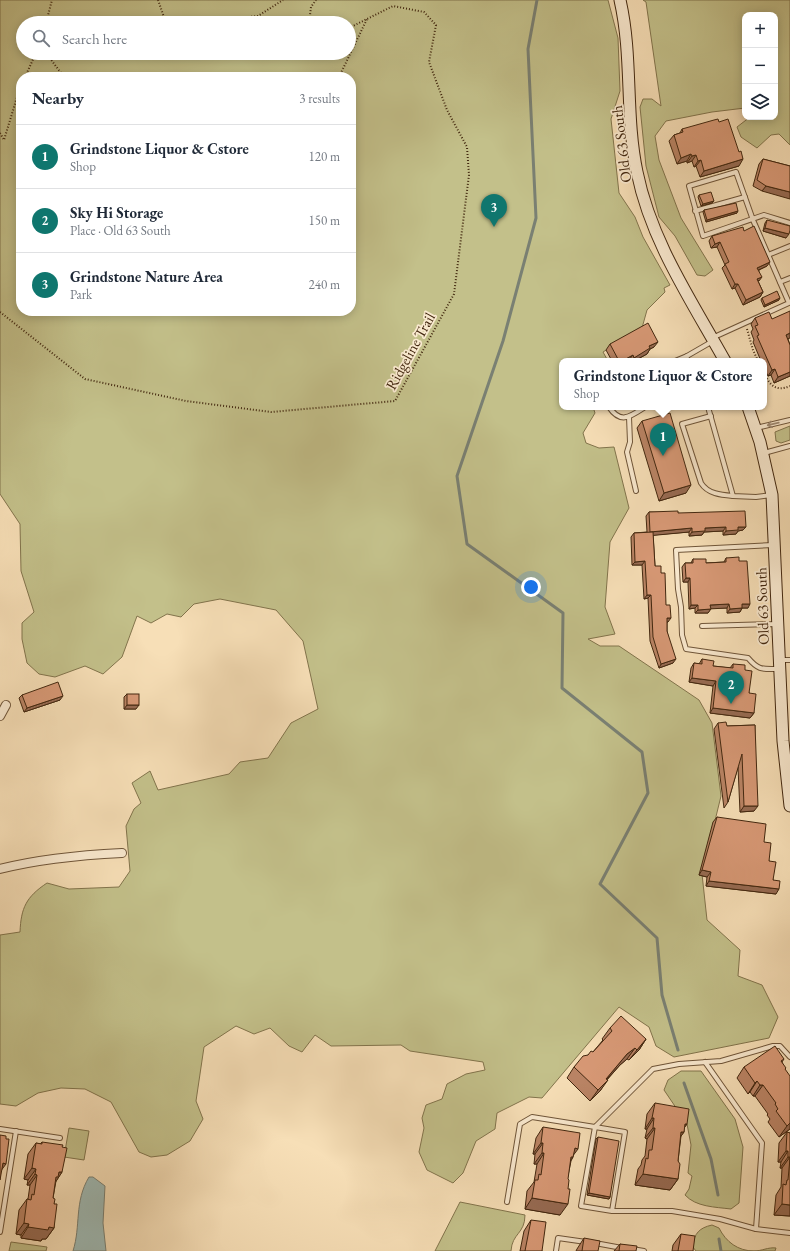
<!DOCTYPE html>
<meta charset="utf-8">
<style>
body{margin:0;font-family:"EB Garamond",serif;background:#f2f2f3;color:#1f2937}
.controls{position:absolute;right:12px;top:12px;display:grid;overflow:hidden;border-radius:8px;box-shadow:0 2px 10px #0003}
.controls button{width:36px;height:36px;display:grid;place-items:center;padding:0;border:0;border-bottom:1px solid #e0e1e3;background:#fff;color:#1f2937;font:20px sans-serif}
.you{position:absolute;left:531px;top:587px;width:14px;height:14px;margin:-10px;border:3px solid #fff;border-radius:50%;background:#1a73e8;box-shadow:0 0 0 6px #1a73e833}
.badge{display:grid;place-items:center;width:26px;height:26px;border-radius:50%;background:#0f766e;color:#fff;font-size:13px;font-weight:700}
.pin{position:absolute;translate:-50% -33px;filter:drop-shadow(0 1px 2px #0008)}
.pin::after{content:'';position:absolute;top:21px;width:14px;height:12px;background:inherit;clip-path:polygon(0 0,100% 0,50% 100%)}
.popup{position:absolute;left:559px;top:358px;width:208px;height:52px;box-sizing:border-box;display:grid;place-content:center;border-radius:8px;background:#fff;filter:drop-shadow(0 1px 3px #0005);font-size:13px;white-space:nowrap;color:#747a83}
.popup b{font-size:15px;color:#1f2937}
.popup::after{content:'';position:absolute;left:50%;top:100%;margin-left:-8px;border:8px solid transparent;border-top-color:#fff}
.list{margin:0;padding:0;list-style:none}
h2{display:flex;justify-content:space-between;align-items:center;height:52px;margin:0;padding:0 16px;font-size:17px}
h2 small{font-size:13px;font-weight:400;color:#747a83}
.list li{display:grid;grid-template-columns:26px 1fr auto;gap:12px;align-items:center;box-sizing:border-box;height:64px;padding:0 16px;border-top:1px solid #e0e1e3}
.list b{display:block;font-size:15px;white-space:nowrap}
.list p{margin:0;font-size:13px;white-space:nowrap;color:#747a83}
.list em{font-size:13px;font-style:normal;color:#747a83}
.icon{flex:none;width:22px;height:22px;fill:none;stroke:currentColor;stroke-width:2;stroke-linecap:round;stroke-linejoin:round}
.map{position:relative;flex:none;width:790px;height:1251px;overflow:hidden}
.search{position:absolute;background:#fff;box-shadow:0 2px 10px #0003;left:16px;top:16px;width:340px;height:44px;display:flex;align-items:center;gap:10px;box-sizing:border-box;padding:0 14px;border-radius:22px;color:#747a83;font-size:15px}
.panel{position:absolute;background:#fff;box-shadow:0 2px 10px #0003;left:16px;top:72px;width:340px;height:244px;border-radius:16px}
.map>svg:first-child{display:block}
.green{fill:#c3c08a;stroke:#82744c;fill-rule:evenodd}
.water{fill:#9fbbb6;stroke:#7a8073}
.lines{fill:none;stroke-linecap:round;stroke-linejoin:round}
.stream{stroke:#7a8073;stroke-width:3}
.service-casing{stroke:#6f5539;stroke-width:6}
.minor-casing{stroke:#6f5539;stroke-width:10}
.secondary-casing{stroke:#42270f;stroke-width:13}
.path{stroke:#42270f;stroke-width:2;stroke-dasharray:1 2;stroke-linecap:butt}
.service{stroke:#faead0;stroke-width:4}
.minor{stroke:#faead0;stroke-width:8}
.secondary{stroke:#faead0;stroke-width:11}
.wall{fill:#ba8465;stroke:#42270f}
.shaded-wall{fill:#976b53;stroke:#42270f}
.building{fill:#d89976;stroke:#42270f}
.oneway{stroke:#9e8870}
.labels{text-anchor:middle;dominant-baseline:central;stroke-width:3.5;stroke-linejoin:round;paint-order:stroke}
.street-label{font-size:15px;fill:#42270f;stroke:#faead0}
</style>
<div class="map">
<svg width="790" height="1251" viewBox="0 0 790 1251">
<rect width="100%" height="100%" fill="#f7dfb7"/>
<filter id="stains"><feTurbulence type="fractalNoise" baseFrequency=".005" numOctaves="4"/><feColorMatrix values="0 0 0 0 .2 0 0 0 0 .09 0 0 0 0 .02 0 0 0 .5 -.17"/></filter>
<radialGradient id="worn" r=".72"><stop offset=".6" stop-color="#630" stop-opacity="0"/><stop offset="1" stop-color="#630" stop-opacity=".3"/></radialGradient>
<!-- green -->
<g class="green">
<path d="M0,0H608L618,38L620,91L611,119L619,193L635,217L643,237L670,285L664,288L665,292L647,310L642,328L603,352L608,361H562V407H593L595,413L583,433L586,443L599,448L614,447L629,508L610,542L605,607L615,634L588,639L600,646H619L699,700L712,723L721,796L702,874L707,920L740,950L738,976L762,985L778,1017L769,1038L674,1057L656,1046L649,1027L619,1007L542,1098L529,1097L497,1113L495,1129L476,1141L463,1173L453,1183L427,1170L419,1152L424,1128L422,1118L426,1105L442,1099L447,1084L466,1074L485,1070L483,1062L410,1051L401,1045L331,1046L315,1035L302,1052L289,1046L270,1028L254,1034L236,1026L204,1047L196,1101L203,1119L190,1141L167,1155L151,1157L139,1152L111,1102L85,1089L61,1088L38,1093L16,1106L0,1104V935L20,932C21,908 26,897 47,883L69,889L119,887L130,871L126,826L134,809L141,803L132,783L150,771L158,790L229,774L240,762L268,758L291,723L318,709L303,641L276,610L220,599L194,604L181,617L167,614L151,623L137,616L122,657L103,674L85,666L55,677L39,674L27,663L22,639V623L34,612L21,571L20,524L0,494ZM23,23H349V53H23ZM21,77H351V311H21Z"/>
<path d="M643,0H790V145L779,134L771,135L757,148L741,137L737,127L750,117H775V15H745V108L712,112L666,121L655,136L659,160L681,218L713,270L705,276L697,275L675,236L659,217L646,166L640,107L643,99H652L661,106L646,2Z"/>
<path d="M790,426V440L781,443L776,441L775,432Z"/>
<path d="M681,1071H701L735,1119L743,1147L739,1203L731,1209C715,1207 696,1207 685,1195L689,1189L692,1176L688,1173L691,1145L687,1124L664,1090L668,1080Z"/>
<path d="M69,1128L89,1131L84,1160L64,1157Z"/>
<path d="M460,1202L525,1215C525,1234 512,1233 511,1251H435Z"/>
<path d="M712,1225L719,1228C726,1242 738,1251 754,1251C762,1251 768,1247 776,1248L775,1251H696L692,1246C695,1233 699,1228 712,1225Z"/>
<path d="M11,1242L47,1247L46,1251H9Z"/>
</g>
<!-- water -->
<path class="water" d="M89,1177H93L105,1186L103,1223L106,1251H73C81,1226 74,1202 89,1177Z"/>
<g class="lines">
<!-- stream -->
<g class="stream">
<path d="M537,0L528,49L536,218L503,341L457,476L467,544L563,613L562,688L642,752L648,793L600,884L657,938L662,995L678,1050"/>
<path d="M684,1083L711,1159L718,1195"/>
<path d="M719,1239L721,1251"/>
</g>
<defs>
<g id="service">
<path d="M695,211L745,197"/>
<path d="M768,255L790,246"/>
<path d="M780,282L790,278"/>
<path d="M712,338L789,303L753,220L736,172L689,186L703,236L764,215L790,223"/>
<path d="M675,361L687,356"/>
<path d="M686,361L687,356L713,341"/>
<path d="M609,407C621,425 631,416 645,407"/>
<path d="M708,407L733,496L756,497L771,495"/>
<path d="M711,416L682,424L701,483C708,494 721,495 733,496"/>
<path d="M629,417L630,442L627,452L636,491"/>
<path d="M756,428L790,420"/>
<path d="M764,453L790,446"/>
<path d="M773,545L676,550L678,589L681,607L682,635L686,649L748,658C759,671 763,669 779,669"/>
<path d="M702,626L777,624"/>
<path d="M780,660H790"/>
<path d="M705,1062L762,1143L756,1229L790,1233"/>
<path d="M0,1129L60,1138"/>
<path d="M507,1202L520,1124L532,1117L595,1127L653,1069L679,1064L721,1061L773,1046H780L790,1057"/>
<path d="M612,1211L625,1132L595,1127L581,1206L612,1211H672L720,1219L756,1229"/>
<path d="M0,1232L16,1131"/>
<path d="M595,1243L622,1248"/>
<path d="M632,1249L644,1251"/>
<path d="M556,1251L558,1238L586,1242"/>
</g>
<g id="minor">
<path d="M0,716L6,705"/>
<path d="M0,869C39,859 81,855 122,853"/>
</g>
<g id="secondary">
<path d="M620,0C633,57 625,115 637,172C651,241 691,300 725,361"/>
<path d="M748,407L760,442L772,495L783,741L790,806"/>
</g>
</defs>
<!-- service casing -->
<use href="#service" class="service-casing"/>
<!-- minor casing -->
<use href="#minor" class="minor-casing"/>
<!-- secondary casing -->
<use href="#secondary" class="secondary-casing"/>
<!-- path -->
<g class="path">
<path d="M158,0L166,23"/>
<path d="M46,23L52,0"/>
<path d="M207,23L210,21L258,16L283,0"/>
<path d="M309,23L311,7L316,0"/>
<path d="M46,53L64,77"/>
<path d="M25,77L36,53"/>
<path d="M339,77L367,19"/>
<path d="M0,133L4,140L21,84"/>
<path d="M0,312L85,379L186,401L271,412L395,401L454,294L469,175L467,147L447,110L429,62L436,25L424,12L393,6L349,28"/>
<path d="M747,329L753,350L758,361"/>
<path d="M764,373C770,385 775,392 790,386"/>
</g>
<!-- service -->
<use href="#service" class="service"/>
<!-- minor -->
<use href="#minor" class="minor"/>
<!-- secondary -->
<use href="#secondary" class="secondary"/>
</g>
<!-- wall -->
<g class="wall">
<path d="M682,129L739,166L700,177L696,166L694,167L692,161L687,163V161L677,164L669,141L674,135L680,133Z"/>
<path d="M763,159L790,166L762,191L753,186L759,164Z"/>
<path d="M699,195L714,201L712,203L701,206L698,197Z"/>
<path d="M704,210L737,213L706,222L703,212Z"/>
<path d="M767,220L786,238L763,231L765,223Z"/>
<path d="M744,231L767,266L759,270L758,281L763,292L760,297L743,305L735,288L732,289L722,268L725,265L717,247L711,248L709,241L712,236Z"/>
<path d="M762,298L779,300L764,307L761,300Z"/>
<path d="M755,318L772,319L788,339L790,345V376L774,383L771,375L768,376L764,368V361H761L753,342L754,340L751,332L753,329L751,324Z"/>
<path d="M610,344L654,347L650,349L647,354L634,361H612L606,350Z"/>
<path d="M642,421L686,493L659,501L637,428Z"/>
<path d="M649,512L678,513L746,527L743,530L738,531L736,534L723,535V531L704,532L702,535L689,536V532L653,535L655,566L661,573L668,622H667V631L673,663L659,668L650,641L648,598L644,599L642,565H632L631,537L634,533L647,532L646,516Z"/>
<path d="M726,558L739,561L748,608H742L740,612L727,613V608H711L708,613H695V608L689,609L688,582H683L682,567L685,563H691L693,559L706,563L724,562Z"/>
<path d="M702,659L713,666L730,668L733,664L745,670L749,693L754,713L750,718L710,713L713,686L689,682L691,668L694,663L699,664Z"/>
<path d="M127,694L136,709H124V697Z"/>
<path d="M22,695L60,700L24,712L19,698Z"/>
<path d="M718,723L727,726L755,725L754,811L740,812L738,767L728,802L724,808L714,729Z"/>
<path d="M717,817L764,842L769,861L776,894L706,886L707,877L699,875L713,822Z"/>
<path d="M610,1028L646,1039L639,1050L629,1060L627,1059L620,1065L607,1080L600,1091L590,1101L567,1078L574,1067L588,1055L593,1052L603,1040L602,1039Z"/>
<path d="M784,1059L782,1062L785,1070L790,1129L779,1137L768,1122L770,1119L767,1115L768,1114L755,1096H753L750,1092L748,1094L737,1078L744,1067Z"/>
<path d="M655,1103L687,1124L684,1128V1132L681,1136L678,1161V1179L670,1190L635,1185L638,1169L641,1165L642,1160L645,1156L647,1139L645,1138L647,1129H645L647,1114Z"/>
<path d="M543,1127L573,1155V1157L571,1161L560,1215L525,1209L527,1191L534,1182L537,1164H534L535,1154H533L536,1138Z"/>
<path d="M787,1132L790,1133V1216L774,1215L776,1195L781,1187L782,1168H780L781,1162H778L779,1143Z"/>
<path d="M598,1137L610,1197L609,1199L587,1195L596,1139Z"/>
<path d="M42,1142L62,1172L56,1181L53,1198L54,1204V1228L46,1239H42L41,1241L21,1238V1235L16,1234L19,1210L27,1199H28L30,1185H27L28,1180L24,1179L28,1154L36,1143L40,1144Z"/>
<path d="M531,1220L542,1251H520L524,1231Z"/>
<path d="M681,1234L693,1251H672L673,1245Z"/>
<path d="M584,1238L598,1251H576L577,1249Z"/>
<path d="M620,1244L636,1251H614Z"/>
</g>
<!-- shaded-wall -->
<g class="shaded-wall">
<path d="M691,154L687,161L677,164L681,158Z"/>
<path d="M696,155L692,161L687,163L692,156Z"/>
<path d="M743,159L739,166L700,177L704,171Z"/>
<path d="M701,160L696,166L694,167L698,161Z"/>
<path d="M766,186L790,192V199L762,191Z"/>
<path d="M714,201L712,203L701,206L703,204Z"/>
<path d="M738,211L737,213L706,222L707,220Z"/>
<path d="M765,228L789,234L786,238L763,231Z"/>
<path d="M720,242L717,247L711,248L715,244Z"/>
<path d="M770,262L767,266L754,272L757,268Z"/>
<path d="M762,277L759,281L757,279Z"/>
<path d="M735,284H738L735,288L732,289Z"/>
<path d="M763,292L760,297L743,305L746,300Z"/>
<path d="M780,298L779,300L764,307L765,305Z"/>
<path d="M790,333V338L782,341L786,335Z"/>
<path d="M658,342L654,347L650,349L647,354L634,361H632L634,358L649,346Z"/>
<path d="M633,355L628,361H622Z"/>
<path d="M775,369L771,375L768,376L772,370Z"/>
<path d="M790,372V376L774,383L778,377Z"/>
<path d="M691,485L686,493L659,501L664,493Z"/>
<path d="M726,527L723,531L704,532L702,535L689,536L692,532L705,528Z"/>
<path d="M738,527H746L743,530L738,531L736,534L723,535L726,531Z"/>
<path d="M692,528L689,532L647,536L650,532Z"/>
<path d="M645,561L642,565H632L635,562Z"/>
<path d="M686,578H690L688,582H683Z"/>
<path d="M647,595H651L648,598L644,599Z"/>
<path d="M729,604L727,608L708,609L710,605Z"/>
<path d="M742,604H750L748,608H739Z"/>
<path d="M691,605H698L695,608L689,609Z"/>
<path d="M742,608L740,612L727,613L730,609Z"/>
<path d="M711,609L708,613H695L698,610Z"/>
<path d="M667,618H671L668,622H664Z"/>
<path d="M676,659L673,663L659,668L661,664Z"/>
<path d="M692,678L716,681L713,686L689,682Z"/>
<path d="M63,696L60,700L24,712L27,708Z"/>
<path d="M127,705H139L136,709H124Z"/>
<path d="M713,708L754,713L750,718L710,713Z"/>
<path d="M744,806H758L754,811L740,812Z"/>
<path d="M702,870L711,872L707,877L699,875Z"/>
<path d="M709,881L779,889L776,894L706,886Z"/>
<path d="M646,1039L639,1050L629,1060L637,1050Z"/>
<path d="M635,1048L627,1059L620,1065L598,1089L606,1079L627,1054Z"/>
<path d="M608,1080L600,1091L590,1101L598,1090Z"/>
<path d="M757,1081L750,1092L748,1094L755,1083Z"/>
<path d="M760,1085H763L755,1096H753Z"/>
<path d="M652,1118H654L647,1129H645Z"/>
<path d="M790,1123V1129L779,1137L787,1126Z"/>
<path d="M685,1124H687L681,1132H684L676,1143Z"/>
<path d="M653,1128H655L647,1139L645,1138Z"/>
<path d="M541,1143H543L535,1154H533Z"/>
<path d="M575,1148L578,1149L572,1157H573L565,1168Z"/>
<path d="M786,1151H788L781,1162H778Z"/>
<path d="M542,1153H544L537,1164H534Z"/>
<path d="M788,1157H790L782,1168H780Z"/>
<path d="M3,1163L6,1164L0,1172Z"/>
<path d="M32,1168L36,1169L28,1180L24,1179Z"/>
<path d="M59,1172H62L55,1183L49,1188Z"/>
<path d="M35,1174L37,1175L30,1185H27Z"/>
<path d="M643,1174L678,1179L670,1190L635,1185Z"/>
<path d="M589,1193L610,1197L609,1199L587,1195Z"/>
<path d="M532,1198L568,1204L560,1215L525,1209Z"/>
<path d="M782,1204L790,1205V1216L774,1215Z"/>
<path d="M24,1223L29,1224L21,1235L16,1234Z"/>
<path d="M28,1227H49L54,1228L46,1239H42L41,1241L21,1238Z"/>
</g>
<!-- building -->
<g class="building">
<path d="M718,119L719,122L728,119L739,152L741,151L743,159L704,171L701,160L698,161L696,155L692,156L691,154L681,158L674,135L683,132L682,129L714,120Z"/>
<path d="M763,159L790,166V192L766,186L757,180Z"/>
<path d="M711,192L714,201L703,204L699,195Z"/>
<path d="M736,203L738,211L707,220L704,210Z"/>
<path d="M767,220L790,226V230L789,234L765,228Z"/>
<path d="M754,226L770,262L757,268L762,277L757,279L763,292L746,300L738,284H735L725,264L729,262L720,242L715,244L712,236L743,227L744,231Z"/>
<path d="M777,291L780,298L765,305L762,298Z"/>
<path d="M790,311V333L786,335L790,345V372L778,377L775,369L772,370L757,336L759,335L755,326L758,325L755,318L769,312L772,319Z"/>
<path d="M648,323L658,342L649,346L650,348L634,358L633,355L622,361H619L610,344Z"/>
<path d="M670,413L691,485L664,493L642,421Z"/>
<path d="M678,511V513L745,511L746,527H738V530L726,531V527L705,528V531L692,532V528L650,532L649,512Z"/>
<path d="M653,532L655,566H661V573H665L666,605H670L671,618H667V631L676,659L661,664L653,637L651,595H647L645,561L635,562L634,533Z"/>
<path d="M739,557V561H747L750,604H742V608L730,609L729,604L710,605L711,609L698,610V605H691L690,578H686L685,563H693V559H706V563L726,562V558Z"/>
<path d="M702,659L714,661L713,666L733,668V664L745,665V670L752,671L749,693L756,694L754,713L713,708L716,681L692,678L694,663L702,664Z"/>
<path d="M58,682L63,696L27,708L22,695Z"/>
<rect x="127" y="694" width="12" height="11"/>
<path d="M726,722L727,726L755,725L758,806H744L742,754L728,802L718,723Z"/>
<path d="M717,817L766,824L764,842L771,843L769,861L776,862L773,880L780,881L779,889L709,881L711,872L702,870Z"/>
<path d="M621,1016L646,1039L637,1050L635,1048L627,1054L606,1079L608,1080L598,1090L574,1067L583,1056L588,1055L591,1051L593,1052L612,1031L610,1028Z"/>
<path d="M775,1046L784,1059L781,1061L786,1068L785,1069L790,1076V1123L787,1126L776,1111L778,1109L775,1104L776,1103L763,1085H760L757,1081L755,1083L744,1067Z"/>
<path d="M655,1103L689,1109L687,1124H685L684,1132H681L678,1161L680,1164L678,1179L643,1174L646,1158L648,1159L649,1150H652L655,1128H653L654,1118H652Z"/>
<path d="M543,1127L580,1133L578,1149L575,1148L573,1157H571L568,1179L569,1180L568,1189H570L568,1204L532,1198L535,1180H538L539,1174L541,1175L544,1153H542L543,1143H541Z"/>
<path d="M787,1132L790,1133V1157H788V1151H786Z"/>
<path d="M0,1135L6,1136V1139H9L6,1164L3,1163L0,1180Z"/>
<path d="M598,1137L619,1141L610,1197L589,1193Z"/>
<path d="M42,1142L63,1145L62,1147L67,1148L62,1172H59L58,1177H56L53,1198L55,1199L54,1204H57L54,1228L49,1227L48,1230L28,1227L29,1224L24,1223L27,1199L31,1200L32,1194L34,1195L37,1175L35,1174L36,1169L32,1168L36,1143L42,1144Z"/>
<path d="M790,1158V1205L782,1204L783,1184L786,1185L787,1180H788Z"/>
<path d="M531,1220L546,1222L542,1251H525Z"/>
<path d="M681,1234L695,1236L693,1251H678Z"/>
<path d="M584,1238L600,1241L598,1251H582Z"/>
<path d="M620,1244L637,1246L636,1251H619Z"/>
</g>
<!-- one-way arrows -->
<defs><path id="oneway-shaft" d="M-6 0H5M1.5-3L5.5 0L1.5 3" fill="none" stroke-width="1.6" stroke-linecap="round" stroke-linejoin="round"/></defs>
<use class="oneway" href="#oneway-shaft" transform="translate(773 424) rotate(167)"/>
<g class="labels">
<!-- street labels -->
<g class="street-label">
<text transform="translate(621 144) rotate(-97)">Old 63 South</text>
<text transform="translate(410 351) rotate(-61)">Ridgeline Trail</text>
<text transform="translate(762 606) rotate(-92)">Old 63 South</text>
</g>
</g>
<rect width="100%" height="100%" filter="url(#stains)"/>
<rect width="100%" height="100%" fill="url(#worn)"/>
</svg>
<div class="controls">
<button>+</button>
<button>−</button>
<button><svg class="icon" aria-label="layers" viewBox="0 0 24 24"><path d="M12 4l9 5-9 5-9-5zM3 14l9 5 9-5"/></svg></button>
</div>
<div class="you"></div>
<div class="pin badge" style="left:663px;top:456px">1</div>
<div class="popup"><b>Grindstone Liquor &amp; Cstore</b>Shop</div>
<div class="pin badge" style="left:731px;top:704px">2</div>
<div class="pin badge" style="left:494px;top:227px">3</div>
<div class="search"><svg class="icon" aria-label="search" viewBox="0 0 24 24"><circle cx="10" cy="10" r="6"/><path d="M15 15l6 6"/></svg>Search here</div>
<section class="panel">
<h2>Nearby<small>3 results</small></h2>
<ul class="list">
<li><span class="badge">1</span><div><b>Grindstone Liquor &amp; Cstore</b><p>Shop</p></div><em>120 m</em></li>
<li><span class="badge">2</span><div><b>Sky Hi Storage</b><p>Place · Old 63 South</p></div><em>150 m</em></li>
<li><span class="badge">3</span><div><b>Grindstone Nature Area</b><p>Park</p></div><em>240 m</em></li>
</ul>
</section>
</div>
